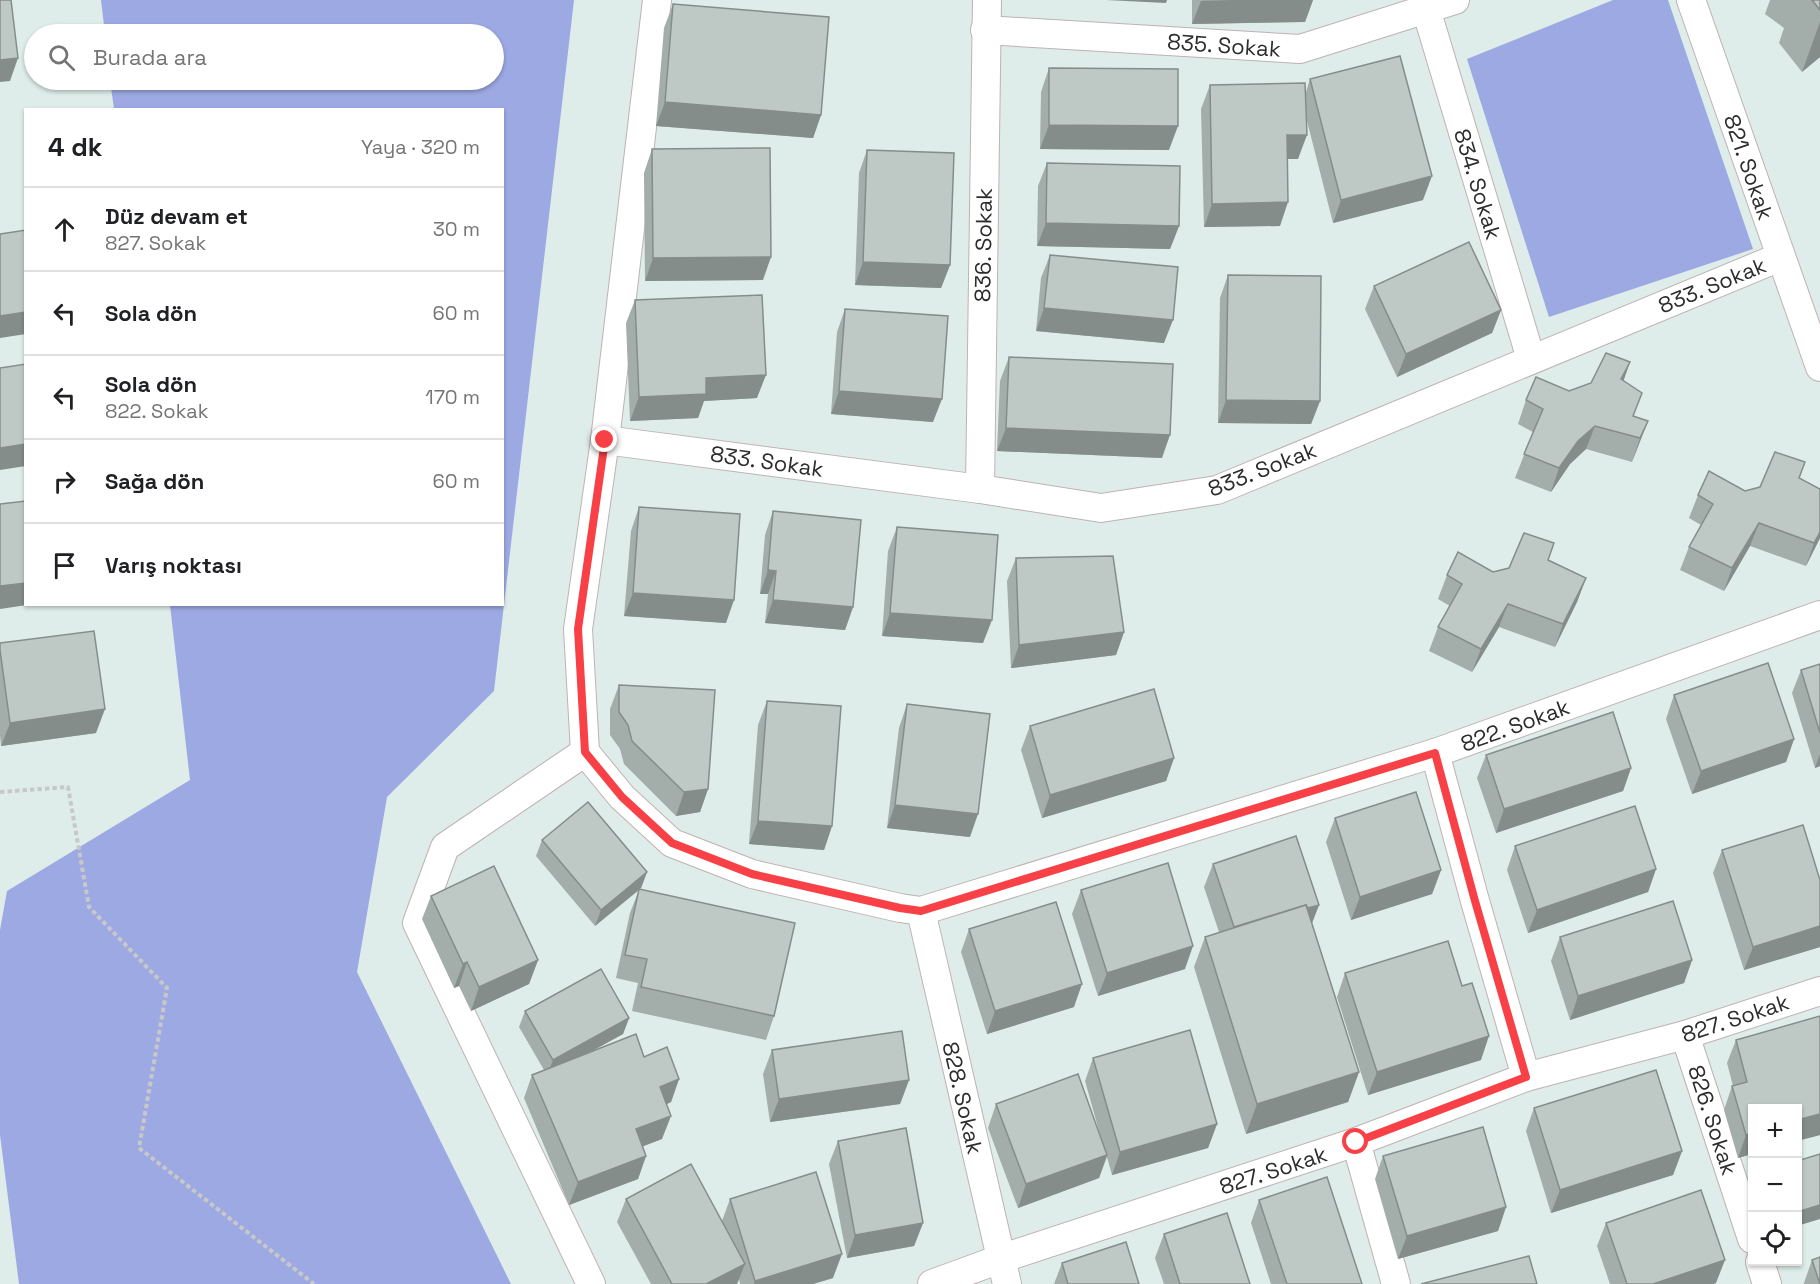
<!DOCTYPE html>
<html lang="tr">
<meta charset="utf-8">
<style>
body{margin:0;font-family:"Space Grotesk",sans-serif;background:#f6f6f6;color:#202124}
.controls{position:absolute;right:18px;bottom:18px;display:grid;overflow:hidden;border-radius:0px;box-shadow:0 2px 4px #0004}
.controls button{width:54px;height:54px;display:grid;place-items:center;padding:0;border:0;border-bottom:2px solid #e0e0e0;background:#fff;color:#202124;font:30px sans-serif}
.stop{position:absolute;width:18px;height:18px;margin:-14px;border:4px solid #f84146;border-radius:50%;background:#fff}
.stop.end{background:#f84146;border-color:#fff;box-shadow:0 2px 6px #0008}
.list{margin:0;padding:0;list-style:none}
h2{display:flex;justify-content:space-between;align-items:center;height:78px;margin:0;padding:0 24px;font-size:26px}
h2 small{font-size:20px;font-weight:400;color:#757577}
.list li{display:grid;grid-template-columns:39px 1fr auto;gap:18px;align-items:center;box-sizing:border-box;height:84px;padding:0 24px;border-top:2px solid #e0e0e0}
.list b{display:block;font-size:22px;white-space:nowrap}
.list p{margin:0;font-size:20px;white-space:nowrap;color:#757577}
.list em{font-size:20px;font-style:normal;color:#757577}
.icon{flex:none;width:33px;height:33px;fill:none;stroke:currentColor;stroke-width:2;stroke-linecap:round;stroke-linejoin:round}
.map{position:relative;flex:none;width:1820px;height:1284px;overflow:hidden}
.search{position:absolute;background:#fff;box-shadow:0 2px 4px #0004;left:24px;top:24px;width:480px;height:66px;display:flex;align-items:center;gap:15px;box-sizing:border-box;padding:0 21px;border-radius:33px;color:#757577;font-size:22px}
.panel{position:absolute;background:#fff;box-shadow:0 2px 4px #0004;left:24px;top:108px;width:480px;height:498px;border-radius:0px}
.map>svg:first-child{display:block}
.green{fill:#9ca9e3}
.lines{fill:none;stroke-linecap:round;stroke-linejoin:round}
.minor-casing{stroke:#bfb2b2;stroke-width:30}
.path{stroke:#c8c8c8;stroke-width:4;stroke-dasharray:4.5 3;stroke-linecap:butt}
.minor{stroke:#fff;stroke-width:28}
.wall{fill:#a3adaa}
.shaded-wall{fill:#858d8b}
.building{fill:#bec9c6;stroke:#858d8b;stroke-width:1.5}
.route{stroke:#f84146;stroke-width:8}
.labels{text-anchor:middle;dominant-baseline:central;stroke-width:4.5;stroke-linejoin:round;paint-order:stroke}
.street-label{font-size:22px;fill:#2c2c2c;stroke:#fff}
</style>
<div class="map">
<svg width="1820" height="1284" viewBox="0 0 1820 1284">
<rect width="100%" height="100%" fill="#deede9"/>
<!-- green -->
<g class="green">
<path d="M101,0H574L494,691L387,797L357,972L511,1284H19L0,1135V930L7,891L190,780L170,605L502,604V110L114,109L110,80H494V34H105Z"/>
<path d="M1613,0H1668L1753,249L1549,317L1467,59Z"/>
</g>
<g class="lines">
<defs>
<g id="minor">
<path d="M1691,0L1820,367"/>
<path d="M1426,9L1531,359"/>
<path d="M985,30L1300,49L1455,0"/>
<path d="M605,440L980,489L1101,508L1217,490L1780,257"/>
<path d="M980,489L987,0"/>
<path d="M585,752L622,797L672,843L752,874L900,908L921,911L1435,753L1820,615"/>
<path d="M585,752L578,629L605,440L657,0"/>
<path d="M585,752L445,847L417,923L591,1284"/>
<path d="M1435,753L1475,901L1526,1077"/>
<path d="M921,911L1007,1284"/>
<path d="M1685,1035L1752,1239"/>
<path d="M1356,1142L1396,1284"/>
<path d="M1760,1262L1767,1284"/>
<path d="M932,1284L1000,1259L1356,1142L1526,1077L1685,1035L1820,991"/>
</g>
</defs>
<!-- minor casing -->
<use href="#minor" class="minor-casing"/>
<!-- path -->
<path class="path" d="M0,792L68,787L89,907L167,988L139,1148L314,1284"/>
<!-- minor -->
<use href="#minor" class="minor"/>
</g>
<!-- wall -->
<g class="wall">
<path d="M1192,0H1313L1305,22L1192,24Z"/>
<path d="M1770,0H1820V57L1802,72L1779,43L1784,28L1765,14Z"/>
<path d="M673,4L821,115L813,138L656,126L664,28Z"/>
<path d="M1049,68L1169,150L1040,149L1041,92Z"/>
<path d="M1310,79L1423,200L1333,223L1307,121L1298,159H1288L1280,226L1204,227L1201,109L1210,85L1306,92Z"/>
<path d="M652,149L763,280L645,281L644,173Z"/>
<path d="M867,150L950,265L941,288L855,285L859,173Z"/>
<path d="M1047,163L1179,226L1170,249L1037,246L1038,186Z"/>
<path d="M1050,255L1164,343L1036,331L1041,278Z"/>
<path d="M1228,275L1320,401L1311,424L1218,423L1220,298Z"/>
<path d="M1374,286L1501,310L1492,333L1397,377L1365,309Z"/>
<path d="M635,300L757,398L704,401L698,418L630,421L626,323Z"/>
<path d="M845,309L933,422L831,414L837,332Z"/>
<path d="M1009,357L1162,458L997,451L1000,381Z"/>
<path d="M1630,362L1623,381L1642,393L1633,416L1648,421L1632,462L1586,449L1570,464L1551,492L1515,478L1533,432L1518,424L1526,400L1569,391L1591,383Z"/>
<path d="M1799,479L1820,538L1806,566L1750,546L1724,591L1680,570L1689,547L1701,525L1689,518L1698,495L1745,491Z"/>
<path d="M639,507L726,623L624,616L631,531Z"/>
<path d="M773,511L853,607L845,630L765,623L768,594H760L765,535Z"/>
<path d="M897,527L983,643L882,636L888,551Z"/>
<path d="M1554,543L1548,560L1586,578L1577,602L1555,647L1499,627L1472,672L1429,651L1438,627L1450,606L1438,599L1447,575L1493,572L1509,568Z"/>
<path d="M1016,558L1124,632L1116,655L1011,668L1007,581Z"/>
<path d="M0,643L96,733L1,746L0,735Z"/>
<path d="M1820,664V766L1815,768L1792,693L1801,670Z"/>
<path d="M619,685L708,789L700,812L676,816L624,764L620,749L610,735V709Z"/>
<path d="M1674,695L1794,739L1786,762L1692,794L1666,719Z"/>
<path d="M767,701L832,826L824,850L749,844L758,725Z"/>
<path d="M907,704L970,837L887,828L899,728Z"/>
<path d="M1030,726L1174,758L1166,781L1042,818L1021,750Z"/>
<path d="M1486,755L1631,768L1623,791L1496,833L1477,778Z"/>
<path d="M1335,818L1441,870L1432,894L1351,920L1326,842Z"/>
<path d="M542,840L647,872L641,888L639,889L774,1016L766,1040L632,1011L638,983L616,978L630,913L639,890L595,926L536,856Z"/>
<path d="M1515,846L1656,869L1648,892L1528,933L1507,870Z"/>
<path d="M1722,850L1820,880V947L1744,970L1713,873Z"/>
<path d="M1213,864L1319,905L1312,923L1359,1072L1348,1102L1246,1134L1194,967L1205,937L1219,932L1204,887Z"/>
<path d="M1081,890L1185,969L1098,996L1072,914Z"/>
<path d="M431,896L538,960L529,984L471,1011L459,986L454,988L422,919Z"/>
<path d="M969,929L1074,1007L987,1034L961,952Z"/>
<path d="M1560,937L1692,960L1684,983L1570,1020L1551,961Z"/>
<path d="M1345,973L1481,1060L1368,1095L1337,997Z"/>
<path d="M525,1011L629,1018L623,1034L588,1053L644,1057L679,1079L671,1102L667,1104L662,1139L643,1146L646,1156L638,1179L569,1205L524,1098L532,1075L544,1070L519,1027Z"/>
<path d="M1820,1016V1135L1797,1141V1108L1752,1154L1738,1158L1724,1110L1732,1086H1733L1727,1063L1736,1040Z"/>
<path d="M772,1050L909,1080L900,1104L770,1122L763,1074Z"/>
<path d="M1093,1058L1217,1124L1208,1148L1112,1175L1107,1157L1099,1178L1018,1208L988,1128L996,1104L1101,1138L1085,1081Z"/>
<path d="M1534,1108L1682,1151L1673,1175L1551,1213L1526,1131Z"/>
<path d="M838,1141L923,1223L914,1246L847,1258L829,1164Z"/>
<path d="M1383,1156L1506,1207L1498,1231L1398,1259L1375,1179Z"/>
<path d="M626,1199L722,1221L730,1199L833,1278L813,1284H740L739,1279L737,1284H651L617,1222Z"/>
<path d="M1259,1200L1362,1284H1271L1251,1223Z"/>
<path d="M1606,1223L1716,1283L1713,1284H1610L1597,1246Z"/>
<path d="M1164,1234L1250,1284H1164L1155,1258Z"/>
<path d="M1812,1260L1820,1284H1804V1283Z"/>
<path d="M1062,1263L1139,1284H1054Z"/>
</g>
<!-- shaded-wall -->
<g class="shaded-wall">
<path d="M1106,0H1167L1166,3Z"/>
<path d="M1232,0H1313L1305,22L1192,24L1201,1Z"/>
<path d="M1820,22V57L1802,72Z"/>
<path d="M18,58L10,81L0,82V60Z"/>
<path d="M665,102L821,115L813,138L656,126Z"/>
<path d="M1049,125L1178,126L1169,150L1040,149Z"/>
<path d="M1287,135H1307L1298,159H1279Z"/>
<path d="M1432,176L1423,200L1333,223L1341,200Z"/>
<path d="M1288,202L1280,226L1204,227L1212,204Z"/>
<path d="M1046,223L1179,226L1170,249L1037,246Z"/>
<path d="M771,257L763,280L645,281L653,258Z"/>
<path d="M863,262L950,265L941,288L855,285Z"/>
<path d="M1044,308L1173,320L1164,343L1036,331Z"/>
<path d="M1501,310L1492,333L1397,377L1406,354Z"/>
<path d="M26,312V334L0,338V316Z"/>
<path d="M1630,362L1622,385L1621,379Z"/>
<path d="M766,375L757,398L704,401L698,418L630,421L639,397L706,378Z"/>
<path d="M839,391L942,399L933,422L831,414Z"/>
<path d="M1226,400L1320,401L1311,424L1218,423Z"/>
<path d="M1648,421L1639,444L1632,462L1640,438Z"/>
<path d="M1595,426L1586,449L1570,464L1551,492L1559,468L1578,441Z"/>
<path d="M1006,428L1170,435L1162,458L997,451Z"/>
<path d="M26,444V466L0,470V448Z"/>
<path d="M1759,523L1750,546L1724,591L1732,568Z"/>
<path d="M1820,532V538L1806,566L1814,543Z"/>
<path d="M768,570L776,571L768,594H760Z"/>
<path d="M1586,578L1577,602L1555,647L1563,624Z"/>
<path d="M26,583V604H34L0,609V586Z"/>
<path d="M633,593L734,600L726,623L624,616Z"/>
<path d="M773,600L853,607L845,630L765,623Z"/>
<path d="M1508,604L1499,627L1472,672L1481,649Z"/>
<path d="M890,613L992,620L983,643L882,636Z"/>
<path d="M1124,632L1116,655L1011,668L1019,645Z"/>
<path d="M105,709L96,733L1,746L10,723Z"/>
<path d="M1794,739L1786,762L1692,794L1701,771Z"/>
<path d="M1820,754V766L1815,768Z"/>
<path d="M1174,758L1166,781L1042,818L1050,795Z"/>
<path d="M1631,768L1623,791L1496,833L1504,809Z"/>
<path d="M708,789L700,812L676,816L684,792Z"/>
<path d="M895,805L978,814L970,837L887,828Z"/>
<path d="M758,821L832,826L824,850L749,844Z"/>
<path d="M1656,869L1648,892L1528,933L1537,910Z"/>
<path d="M1441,870L1432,894L1351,920L1360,897Z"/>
<path d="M647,872L641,888L595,926L601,910Z"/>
<path d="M1319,905L1310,928L1236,932Z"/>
<path d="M1820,926V947L1744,970L1753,947Z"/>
<path d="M1193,946L1185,969L1098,996L1107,973Z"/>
<path d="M538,960L529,984L471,1011L479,987Z"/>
<path d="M1692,960L1684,983L1570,1020L1578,996Z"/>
<path d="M467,962L459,986L454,988L463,964Z"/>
<path d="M1082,984L1074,1007L987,1034L995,1011Z"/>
<path d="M629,1018L623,1034L547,1076L553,1060Z"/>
<path d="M1489,1036L1481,1060L1368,1095L1377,1072Z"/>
<path d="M1359,1072L1348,1102L1246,1134L1257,1104Z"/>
<path d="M679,1079L671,1102L652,1111L660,1087Z"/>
<path d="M909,1080L900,1104L770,1122L779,1099Z"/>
<path d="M1820,1114V1135L1797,1141V1120Z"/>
<path d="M671,1116L662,1139L628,1152L636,1129Z"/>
<path d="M1217,1124L1208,1148L1112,1175L1120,1152Z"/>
<path d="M1752,1133V1154L1738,1158L1746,1135Z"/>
<path d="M1682,1151L1673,1175L1551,1213L1560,1190Z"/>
<path d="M1107,1155L1099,1178L1018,1208L1026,1184Z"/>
<path d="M646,1156L638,1179L569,1205L578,1182Z"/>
<path d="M1820,1205V1219L1797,1226V1212Z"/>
<path d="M1506,1207L1498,1231L1398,1259L1407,1236Z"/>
<path d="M923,1223L914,1246L847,1258L855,1235Z"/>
<path d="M842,1254L833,1278L813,1284H754L755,1281Z"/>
<path d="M1725,1260L1716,1283L1713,1284H1653Z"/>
<path d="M745,1264L737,1284H706Z"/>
</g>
<!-- building -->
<g class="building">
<path d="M0,0H11L18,58L0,60Z"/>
<path d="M1812,0H1820V10Z"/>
<path d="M673,4L829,17L821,115L665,102Z"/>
<path d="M1400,56L1432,176L1341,200L1310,79Z"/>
<path d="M1049,68L1178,69V126L1049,125Z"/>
<path d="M1305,83L1307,135H1287L1288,202L1212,204L1210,85Z"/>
<path d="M770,148L771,257L653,258L652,149Z"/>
<path d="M867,150L954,153L950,265L863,262Z"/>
<path d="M1047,163L1180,166L1179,226L1046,223Z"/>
<path d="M26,230V312L0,316V234Z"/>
<path d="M1469,242L1501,310L1406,354L1374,286Z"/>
<path d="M1050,255L1178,267L1173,320L1044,308Z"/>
<path d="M1228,275L1321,276L1320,401L1226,400Z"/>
<path d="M762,295L766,375L706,378V394L639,397L635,300Z"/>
<path d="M845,309L948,316L942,399L839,391Z"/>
<path d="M1606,353L1630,362L1621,379L1642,393L1633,416L1648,421L1640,438L1595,426L1578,441L1559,468L1524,454L1543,409L1526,400L1536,377L1569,391L1591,383Z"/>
<path d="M1009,357L1173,364L1170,435L1006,428Z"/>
<path d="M26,364V444L0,448V368Z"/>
<path d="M1775,452L1805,462L1799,478L1820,489V532L1814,543L1759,523L1732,568L1689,547L1713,504L1698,495L1709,471L1745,491L1760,487Z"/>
<path d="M26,501V583L0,586V504Z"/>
<path d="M639,507L740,514L734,600L633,593Z"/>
<path d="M773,511L861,520L853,607L773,600L776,571L768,570Z"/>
<path d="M897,527L998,535L992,620L890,613Z"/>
<path d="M1524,533L1554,543L1548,560L1586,578L1563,624L1508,604L1481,649L1438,627L1462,584L1447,575L1458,552L1493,572L1509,568Z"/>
<path d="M1113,556L1124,632L1019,645L1016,558Z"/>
<path d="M94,631L105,709L10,723L0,650V643Z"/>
<path d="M1768,663L1794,739L1701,771L1674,695Z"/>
<path d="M1820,664V733L1801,670Z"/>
<path d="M619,685L715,690L708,789L684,792L632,741L628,725L619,712Z"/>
<path d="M1154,689L1174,758L1050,795L1030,726Z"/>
<path d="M767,701L841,706L832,826L758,821Z"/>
<path d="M907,704L990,714L978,814L895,805Z"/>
<path d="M1613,712L1631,768L1504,809L1486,755Z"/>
<path d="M1416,792L1441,870L1360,897L1335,818Z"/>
<path d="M588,802L647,872L601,910L542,840Z"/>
<path d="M1635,806L1656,869L1537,910L1515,846Z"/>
<path d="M1803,825L1820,880V926L1753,947L1722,850Z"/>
<path d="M1296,836L1319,905L1308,908L1306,905L1234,927L1213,864Z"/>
<path d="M1168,863L1193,946L1107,973L1081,890Z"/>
<path d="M494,866L538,960L479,987L467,962L463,964L431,896Z"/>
<path d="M639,889L795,923L774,1016L641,987L647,959L625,955Z"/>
<path d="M1673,901L1692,960L1578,996L1560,937Z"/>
<path d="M1056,902L1082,984L995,1011L969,929Z"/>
<path d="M1306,905L1359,1072L1257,1104L1205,937Z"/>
<path d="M1448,941L1462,986L1472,983L1489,1036L1377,1072L1345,973Z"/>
<path d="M601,969L629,1018L553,1060L525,1011Z"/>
<path d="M1820,1016V1114L1797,1120V1108H1752V1133L1746,1135L1732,1086L1747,1082L1736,1040Z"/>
<path d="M1190,1030L1217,1124L1120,1152L1093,1058Z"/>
<path d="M902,1031L909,1080L779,1099L772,1050Z"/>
<path d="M636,1034L644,1057L667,1047L679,1079L660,1087L671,1116L636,1129L646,1156L578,1182L532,1075Z"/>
<path d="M1656,1070L1682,1151L1560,1190L1534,1108Z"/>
<path d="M1078,1074L1107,1155L1026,1184L996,1104Z"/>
<path d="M1483,1127L1506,1207L1407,1236L1383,1156Z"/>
<path d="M906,1128L923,1223L855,1235L838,1141Z"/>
<path d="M1820,1154V1205L1797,1212V1161Z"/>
<path d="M691,1164L745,1264L706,1284H672L626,1199Z"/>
<path d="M816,1172L842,1254L755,1281L730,1199Z"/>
<path d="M1327,1177L1362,1284H1287L1259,1200Z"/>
<path d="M1701,1190L1725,1260L1653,1284H1627L1606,1223Z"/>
<path d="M1227,1213L1250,1284H1180L1164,1234Z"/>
<path d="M1126,1242L1139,1284H1068L1062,1263Z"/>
<path d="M1529,1256L1537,1284H1421Z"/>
<path d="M1820,1257V1284L1812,1260Z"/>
</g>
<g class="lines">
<!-- route -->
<path class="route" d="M605,440L578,629L585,752L622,797L672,843L752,874L900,908L921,911L1435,753L1475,901L1526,1077L1356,1142"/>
</g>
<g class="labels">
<!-- street labels -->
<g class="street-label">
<text transform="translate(1224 45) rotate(4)">835. Sokak</text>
<text transform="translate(1749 167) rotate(71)">821. Sokak</text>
<text transform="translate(1478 184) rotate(73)">834. Sokak</text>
<text transform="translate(983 245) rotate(-89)">836. Sokak</text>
<text transform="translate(1712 285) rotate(-22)">833. Sokak</text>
<text transform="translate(767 461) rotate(8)">833. Sokak</text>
<text transform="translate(1262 469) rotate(-21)">833. Sokak</text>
<text transform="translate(1515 725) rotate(-20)">822. Sokak</text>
<text transform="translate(1735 1018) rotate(-18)">827. Sokak</text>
<text transform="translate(963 1098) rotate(77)">828. Sokak</text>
<text transform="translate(1713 1120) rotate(72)">826. Sokak</text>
<text transform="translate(1273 1170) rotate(-18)">827. Sokak</text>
</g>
</g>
</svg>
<div class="controls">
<button>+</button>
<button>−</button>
<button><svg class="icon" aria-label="locate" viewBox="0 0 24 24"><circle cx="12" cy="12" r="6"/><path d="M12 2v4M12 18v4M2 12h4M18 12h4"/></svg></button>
</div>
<div class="stop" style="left:1356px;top:1142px"></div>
<div class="stop end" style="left:605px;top:440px"></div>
<div class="search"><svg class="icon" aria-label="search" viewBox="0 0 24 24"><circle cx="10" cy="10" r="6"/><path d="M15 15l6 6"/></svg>Burada ara</div>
<section class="panel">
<h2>4 dk<small>Yaya · 320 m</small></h2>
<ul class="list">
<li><svg class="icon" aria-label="ahead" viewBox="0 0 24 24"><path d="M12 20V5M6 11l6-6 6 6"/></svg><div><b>Düz devam et</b><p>827. Sokak</p></div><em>30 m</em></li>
<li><svg class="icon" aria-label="left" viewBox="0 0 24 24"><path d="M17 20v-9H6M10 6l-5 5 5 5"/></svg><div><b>Sola dön</b></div><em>60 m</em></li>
<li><svg class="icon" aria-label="left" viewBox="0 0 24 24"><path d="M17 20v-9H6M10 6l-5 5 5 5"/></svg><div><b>Sola dön</b><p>822. Sokak</p></div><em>170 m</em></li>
<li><svg class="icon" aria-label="right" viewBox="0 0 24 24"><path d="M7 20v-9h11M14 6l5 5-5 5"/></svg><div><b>Sağa dön</b></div><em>60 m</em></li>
<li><svg class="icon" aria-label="arrive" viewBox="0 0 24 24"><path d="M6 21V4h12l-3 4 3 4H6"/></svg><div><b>Varış noktası</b></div></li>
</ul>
</section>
</div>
